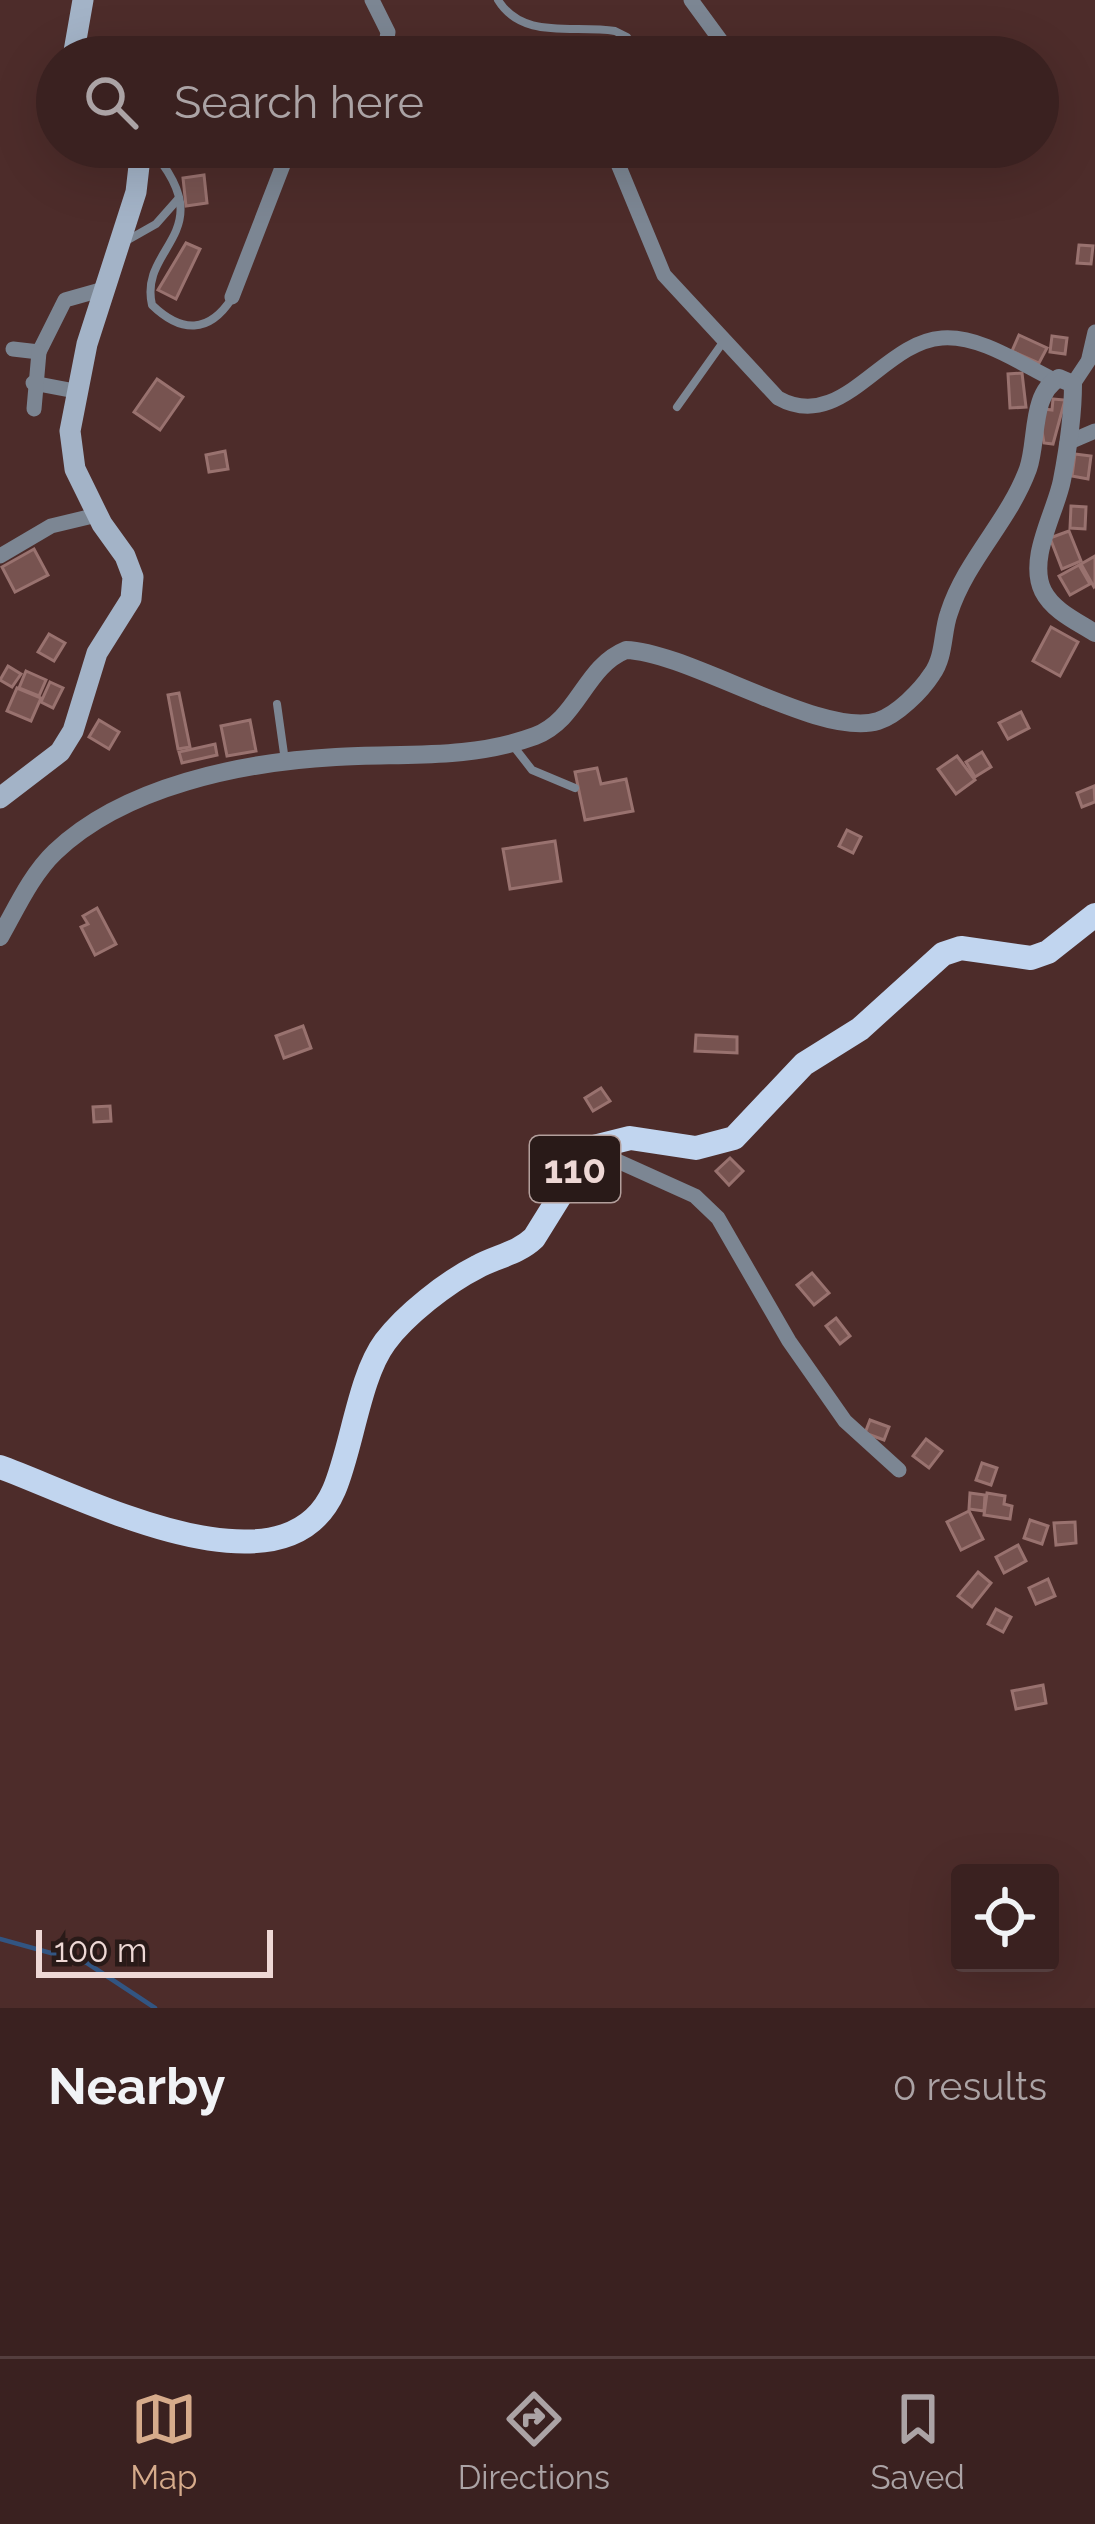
<!DOCTYPE html>
<style>
body{margin:0;font-family:Raleway,sans-serif;background:#452e2d;color:#f1f3f6}
.controls{position:absolute;right:36px;bottom:36px;display:grid;overflow:hidden;border-radius:12px;box-shadow:0 12px 48px #0002}
.controls button{width:108px;height:108px;display:grid;place-items:center;padding:0;border:0;border-bottom:3px solid #543e3e;background:#3a2120;color:#f1f3f6;font:60px sans-serif}
.scale{position:absolute;left:36px;bottom:30px;width:237px;box-sizing:border-box;padding-left:12px;border:6px solid #eed8d5;border-top:0;font-size:33px;line-height:42px;white-space:nowrap;color:#eed8d5;-webkit-text-stroke:9px #291a18;paint-order:stroke}
.list{margin:0;padding:0;list-style:none}
h2{display:flex;justify-content:space-between;align-items:center;height:156px;margin:0;padding:0 48px;font-size:51px}
h2 small{font-size:39px;font-weight:400;color:#aba3a5}
.icon{flex:none;width:66px;height:66px;fill:none;stroke:currentColor;stroke-width:2;stroke-linecap:round;stroke-linejoin:round}
.map{position:relative;flex:none;width:1095px;height:2008px;overflow:hidden}
.search{position:absolute;background:#3a2120;box-shadow:0 12px 48px #0002;left:36px;right:36px;top:36px;height:132px;display:flex;align-items:center;gap:30px;box-sizing:border-box;padding:0 42px;border-radius:66px;color:#aba3a5;font-size:45px}
.sheet{height:348px;background:#3a2120}
nav{display:flex;justify-content:space-around;align-items:center;box-sizing:border-box;height:168px;border-top:3px solid #543e3e;background:#3a2120;font-size:33px;color:#aba3a5}
nav a{display:grid;justify-items:center;gap:6px}
nav .on{color:#d6ab8b}
.map>svg:first-child{display:block}
.lines{fill:none;stroke-linecap:round;stroke-linejoin:round}
.stream{stroke:#325582;stroke-width:4.5}
.building{fill:#775350;stroke:#99726f;stroke-width:3}
.service{stroke:#7c8693;stroke-width:8}
.minor{stroke:#7c8693;stroke-width:15}
.tertiary{stroke:#7c8693;stroke-width:18}
.secondary{stroke:#a3b3c7;stroke-width:21}
.primary{stroke:#c1d5ef;stroke-width:24}
.labels{text-anchor:middle;dominant-baseline:central;stroke-width:9;stroke-linejoin:round;paint-order:stroke}
.shield{fill:#291a18;stroke:#b39f9c;stroke-width:3}
.shield-label{font-size:39px;font-weight:bold;fill:#eed8d5}
</style>
<div class="map">
<svg width="1095" height="2008" viewBox="0 0 1095 2008">
<rect width="100%" height="100%" fill="#4d2c2a"/>
<g class="lines">
<!-- stream -->
<path class="stream" d="M0,1939L87,1963L155,2008"/>
</g>
<!-- building -->
<g class="building">
<path d="M204,175L207,203L186,206L183,178Z"/>
<path d="M186,243L200,249L176,299L158,290Z"/>
<path d="M1079,245L1093,246L1091,264L1077,263Z"/>
<path d="M1019,335L1047,348L1039,363L1012,351Z"/>
<path d="M1052,336L1067,338L1065,354L1050,352Z"/>
<path d="M1022,373L1026,407L1010,408L1008,374Z"/>
<path d="M157,379L183,397L160,430L134,412Z"/>
<path d="M1053,399L1065,400L1053,444L1044,443L1042,431L1044,409L1052,410Z"/>
<path d="M225,451L228,469L209,472L206,455Z"/>
<path d="M1075,454L1091,456L1088,479L1072,476Z"/>
<path d="M1071,506L1086,507L1085,529L1070,528Z"/>
<path d="M1069,531L1081,561L1062,569L1050,538Z"/>
<path d="M34,549L48,575L15,592L2,567Z"/>
<path d="M1095,556V586L1094,587L1081,564Z"/>
<path d="M1079,565L1090,584L1070,595L1059,576Z"/>
<path d="M1051,627L1078,642L1060,676L1033,661Z"/>
<path d="M49,634L65,643L54,661L38,652Z"/>
<path d="M8,666L21,674L12,687L0,680Z"/>
<path d="M26,671L46,680L39,696L19,688Z"/>
<path d="M50,682L63,688L53,708L41,702Z"/>
<path d="M17,688L41,698L31,721L7,711Z"/>
<path d="M179,693L190,747L178,749L168,695Z"/>
<path d="M1021,712L1029,728L1008,739L999,723Z"/>
<path d="M99,720L119,732L109,749L89,737Z"/>
<path d="M250,720L256,751L227,756L221,726Z"/>
<path d="M215,744L217,755L182,763L179,752Z"/>
<path d="M982,752L991,767L975,777L966,762Z"/>
<path d="M957,756L975,780L956,794L938,769Z"/>
<path d="M597,768L601,784L626,779L633,811L585,820L575,772Z"/>
<path d="M1094,786L1095,802L1082,807L1077,793Z"/>
<path d="M847,830L861,837L853,853L839,846Z"/>
<path d="M555,841L561,881L510,889L503,849Z"/>
<path d="M97,908L116,944L95,955L81,927L88,924L83,916Z"/>
<path d="M303,1026L311,1048L284,1058L276,1036Z"/>
<path d="M696,1035L737,1037V1053L695,1051Z"/>
<path d="M601,1088L610,1101L593,1111L585,1098Z"/>
<path d="M110,1106L111,1121L94,1122L93,1107Z"/>
<path d="M730,1158L743,1171L729,1185L716,1171Z"/>
<path d="M812,1273L829,1293L814,1305L797,1285Z"/>
<path d="M836,1318L850,1336L840,1344L826,1326Z"/>
<path d="M870,1420L889,1427L884,1440L865,1433Z"/>
<path d="M926,1439L942,1451L929,1468L913,1456Z"/>
<path d="M982,1463L997,1468L991,1485L976,1480Z"/>
<path d="M970,1493L985,1495L984,1511L969,1509Z"/>
<path d="M987,1493L1005,1496L1004,1504L1012,1506L1010,1519L984,1515Z"/>
<path d="M969,1511L983,1539L961,1550L947,1522Z"/>
<path d="M1030,1520L1048,1526L1042,1544L1024,1538Z"/>
<path d="M1075,1522L1076,1543L1056,1545L1054,1523Z"/>
<path d="M1018,1545L1026,1561L1004,1573L996,1557Z"/>
<path d="M978,1572L991,1583L972,1607L958,1596Z"/>
<path d="M1048,1579L1055,1596L1036,1604L1029,1588Z"/>
<path d="M996,1609L1011,1617L1003,1632L988,1624Z"/>
<path d="M1043,1685L1046,1703L1016,1709L1012,1691Z"/>
</g>
<g class="lines">
<!-- service -->
<g class="service">
<path d="M498,0C523,41 575,24 615,31L627,37L636,57"/>
<path d="M149,147C225,233 138,245 152,305C181,333 209,334 232,298"/>
<path d="M606,147L617,163"/>
<path d="M126,241L156,224L179,198"/>
<path d="M677,407L726,338"/>
<path d="M277,704L285,761"/>
<path d="M511,743L532,770L575,788"/>
</g>
<!-- minor -->
<g class="minor">
<path d="M372,0L388,32L384,57"/>
<path d="M691,0L721,41L713,57"/>
<path d="M622,147L618,164L664,275L778,398C842,434 882,342 942,338C980,335 1021,364 1054,380"/>
<path d="M232,297L290,147"/>
<path d="M13,349L39,352L65,300L104,289"/>
<path d="M1089,358L1095,332"/>
<path d="M33,383L75,391"/>
<path d="M1073,384L1095,351"/>
<path d="M34,409L39,352"/>
<path d="M1067,443L1095,431"/>
<path d="M0,556L51,526L97,515"/>
<path d="M593,1150L695,1196L718,1218L789,1341L845,1421L899,1470"/>
</g>
<!-- tertiary -->
<path class="tertiary" d="M0,937C16,909 31,875 55,852C124,786 243,762 336,757C404,753 470,760 535,736C579,719 584,667 626,650C689,652 822,739 878,721C897,715 921,691 932,674C945,656 942,632 949,613C966,560 1009,521 1028,469C1038,441 1030,394 1059,378L1073,384C1073,415 1068,449 1062,480C1056,512 1027,558 1043,591C1053,611 1078,622 1095,633"/>
<!-- secondary -->
<g class="secondary">
<path d="M73,57L83,0"/>
<path d="M0,798L60,752L73,731L97,653L131,599L133,577L125,556L102,524L75,469L70,431L87,344L136,192L139,166L133,147"/>
</g>
<!-- primary -->
<path class="primary" d="M0,1467C77,1494 284,1606 334,1490C352,1448 359,1377 385,1342C405,1315 447,1282 477,1267C497,1256 517,1254 534,1238L590,1148L630,1138L696,1148L734,1138L804,1064L860,1029L943,954L961,948L1031,958L1048,952L1095,915"/>
</g>
<g class="labels">
<!-- shield labels -->
<rect class="shield" x="530" y="1136" width="90" height="66" rx="9"/>
<g class="shield-label">
<text x="575" y="1169">110</text>
</g>
</g>
</svg>
<div class="controls">
<button><svg class="icon" aria-label="locate" viewBox="0 0 24 24"><circle cx="12" cy="12" r="6"/><path d="M12 2v4M12 18v4M2 12h4M18 12h4"/></svg></button>
</div>
<div class="scale">100 m</div>
<div class="search"><svg class="icon" aria-label="search" viewBox="0 0 24 24"><circle cx="10" cy="10" r="6"/><path d="M15 15l6 6"/></svg>Search here</div>
</div>
<section class="sheet">
<h2>Nearby<small>0 results</small></h2>
<ul class="list">
</ul>
</section>
<nav>
<a class="on"><svg class="icon" aria-label="map" viewBox="0 0 24 24"><path d="M3 6l6-2 6 2 6-2v14l-6 2-6-2-6 2zM9 4v14M15 6v14"/></svg>Map</a>
<a><svg class="icon" aria-label="directions" viewBox="0 0 24 24"><path d="M12 3l9 9-9 9-9-9zM9 14v-3h6M13 9l2 2-2 2"/></svg>Directions</a>
<a><svg class="icon" aria-label="saved" viewBox="0 0 24 24"><path d="M7 4h10v16l-5-4-5 4z"/></svg>Saved</a>
</nav>
